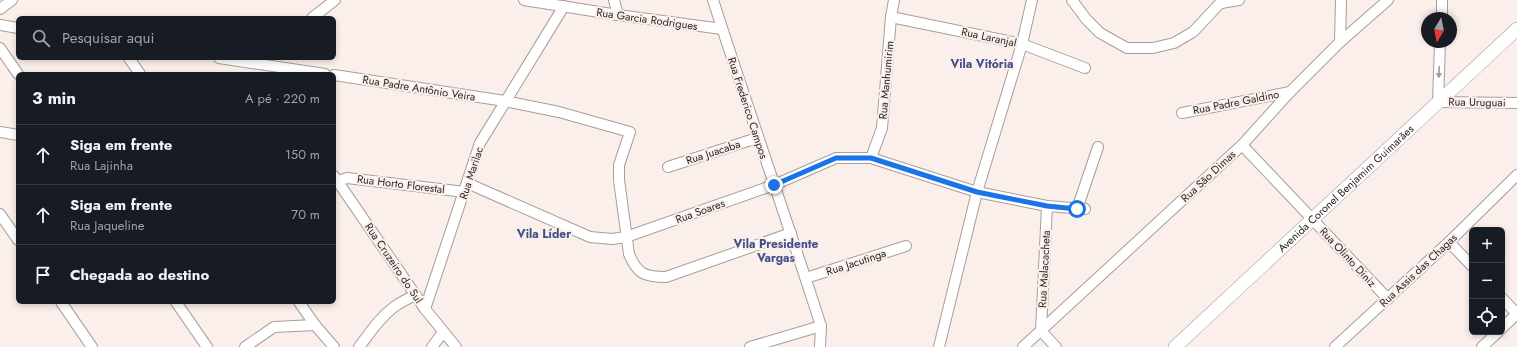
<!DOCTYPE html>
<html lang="pt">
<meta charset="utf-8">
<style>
body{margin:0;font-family:Jost,sans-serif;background:#20242c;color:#f1f3f6}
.controls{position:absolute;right:12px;bottom:12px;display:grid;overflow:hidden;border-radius:6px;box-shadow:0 2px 6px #0003}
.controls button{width:36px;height:36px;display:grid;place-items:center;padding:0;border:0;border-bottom:1px solid #363941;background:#171b24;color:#f1f3f6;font:20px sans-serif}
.compass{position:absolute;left:1421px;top:12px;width:36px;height:36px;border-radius:50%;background:#171b24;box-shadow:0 2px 6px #0003;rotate:190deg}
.stop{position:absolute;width:12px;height:12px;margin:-9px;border:3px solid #1a73e8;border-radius:50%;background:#fff}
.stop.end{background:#1a73e8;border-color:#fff;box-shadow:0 1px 4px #0008}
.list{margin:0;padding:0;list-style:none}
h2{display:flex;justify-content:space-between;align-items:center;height:52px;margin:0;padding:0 16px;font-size:17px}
h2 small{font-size:13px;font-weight:400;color:#9ea1a6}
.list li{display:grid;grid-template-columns:26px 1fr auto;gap:12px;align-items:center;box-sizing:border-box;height:60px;padding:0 16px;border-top:1px solid #363941}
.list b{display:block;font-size:15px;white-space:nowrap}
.list p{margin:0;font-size:13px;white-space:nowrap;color:#9ea1a6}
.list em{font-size:13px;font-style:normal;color:#9ea1a6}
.icon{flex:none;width:22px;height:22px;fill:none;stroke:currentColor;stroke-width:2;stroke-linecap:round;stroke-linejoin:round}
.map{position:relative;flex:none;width:1517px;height:347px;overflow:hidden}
.search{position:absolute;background:#171b24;box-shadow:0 2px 6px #0003;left:16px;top:16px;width:320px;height:44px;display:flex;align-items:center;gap:10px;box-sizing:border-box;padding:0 14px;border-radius:6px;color:#9ea1a6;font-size:15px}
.panel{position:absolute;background:#171b24;box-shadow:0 2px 6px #0003;left:16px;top:72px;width:320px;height:232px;border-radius:6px}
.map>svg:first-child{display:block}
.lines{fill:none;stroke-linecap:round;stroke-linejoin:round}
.minor-casing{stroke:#a89d99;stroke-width:12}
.tertiary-casing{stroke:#a89d99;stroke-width:14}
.minor{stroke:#fff;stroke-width:10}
.tertiary{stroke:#fff;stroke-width:13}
.oneway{fill:#9f9d9c}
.route{stroke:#1a73e8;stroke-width:5}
.labels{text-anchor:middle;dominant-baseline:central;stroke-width:4;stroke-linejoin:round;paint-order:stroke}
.street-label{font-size:11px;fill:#2a2624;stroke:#fbefeb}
.neighbourhood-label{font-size:12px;font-weight:bold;fill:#414f8b;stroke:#fbefeb}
</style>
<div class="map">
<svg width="1517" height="347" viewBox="0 0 1517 347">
<rect width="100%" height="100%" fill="#fbefeb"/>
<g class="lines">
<defs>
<g id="minor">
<path d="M524,0L618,15L722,29"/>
<path d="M614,0L618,15"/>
<path d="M713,0C748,109 786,217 821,326L820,347"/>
<path d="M1072,0L1086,19L1100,33L1127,48H1153L1174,43L1193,32L1223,0"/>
<path d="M1221,3L1239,0"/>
<path d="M0,9L12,0"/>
<path d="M891,17L1022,44L1085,68"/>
<path d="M312,18L335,0"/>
<path d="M1442,18V0"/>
<path d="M0,25L18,28"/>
<path d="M1340,42L1341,0"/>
<path d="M1440,42L1438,102L1517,103"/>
<path d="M0,48L18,74"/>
<path d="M129,58L140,74"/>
<path d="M219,58L325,74"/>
<path d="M334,75L505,101L559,112L630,132L619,165V180L629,254C637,274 645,277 666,277L791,233"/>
<path d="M1182,113L1290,92"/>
<path d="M0,132L18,135"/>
<path d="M1242,145L1388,299"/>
<path d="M871,158L882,128L891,17L894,0"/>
<path d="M668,167L757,138"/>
<path d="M334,176L425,309L456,347"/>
<path d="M337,181L347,178L465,192"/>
<path d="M467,183L590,237L612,239L626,237L774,185L836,158H871L977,192L1047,206L1085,209"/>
<path d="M1047,206L1041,331L1056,347"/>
<path d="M1077,209L1098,147"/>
<path d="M0,214L18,240"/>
<path d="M1449,242L1472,266"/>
<path d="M806,278L906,246"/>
<path d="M1502,298L1517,314"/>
<path d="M61,302L92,347"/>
<path d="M176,302L207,347"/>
<path d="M299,302L315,325L334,347"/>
<path d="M425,309L480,143L564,6"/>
<path d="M1502,328L1517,314"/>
<path d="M245,347L274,327L315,325"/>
<path d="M359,347C370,333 379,318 394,307C401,302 409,298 416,295"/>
<path d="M432,347L443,332"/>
<path d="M750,347L821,326"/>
<path d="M939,347L977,192L1022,44L1032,0"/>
<path d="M1023,347L1242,145L1290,92L1340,42L1388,0"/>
<path d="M1335,347L1449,242L1517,175"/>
<path d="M1482,347L1498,332"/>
</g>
<g id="tertiary">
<path id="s1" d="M1175,347L1517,29"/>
</g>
</defs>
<!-- minor casing -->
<use href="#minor" class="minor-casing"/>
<!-- tertiary casing -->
<use href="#tertiary" class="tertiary-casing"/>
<!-- minor -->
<use href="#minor" class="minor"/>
<!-- tertiary -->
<use href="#tertiary" class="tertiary"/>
</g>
<!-- one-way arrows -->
<defs><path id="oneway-solid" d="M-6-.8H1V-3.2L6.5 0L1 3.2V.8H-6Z"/></defs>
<use class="oneway" href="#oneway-solid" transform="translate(1439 72) rotate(93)"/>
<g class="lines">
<!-- route -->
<path class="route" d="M774,185L836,158H871L977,192L1047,206L1077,209"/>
</g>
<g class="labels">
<!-- street labels -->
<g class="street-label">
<text transform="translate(647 19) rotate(8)">Rua Garcia Rodrigues</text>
<text transform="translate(989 37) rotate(12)">Rua Laranjal</text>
<text transform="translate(886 80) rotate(-85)">Rua Manhumirim</text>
<text transform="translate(419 88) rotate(9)">Rua Padre Antônio Veira</text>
<text transform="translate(1236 102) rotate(-11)">Rua Padre Galdino</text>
<text transform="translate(1477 102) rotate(1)">Rua Uruguai</text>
<text transform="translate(748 108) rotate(72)">Rua Frederico Campos</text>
<text transform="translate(713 152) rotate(-18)">Rua Juacaba</text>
<text transform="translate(471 173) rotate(-72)">Rua Marilac</text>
<text transform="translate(1208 176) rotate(-43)">Rua São Dimas</text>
<text transform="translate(401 184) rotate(7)">Rua Horto Florestal</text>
<text stroke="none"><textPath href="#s1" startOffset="233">Avenida Coronel Benjamim Guimarães</textPath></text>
<text transform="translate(700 211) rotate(-20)">Rua Soares</text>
<text transform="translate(1348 257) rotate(47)">Rua Olinto Diniz</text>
<text transform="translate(856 262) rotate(-18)">Rua Jacutinga</text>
<text transform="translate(394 263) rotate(56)">Rua Cruzeiro do Sul</text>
<text transform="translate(1044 269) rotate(-87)">Rua Malacacheta</text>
<text transform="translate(1418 270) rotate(-43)">Rua Assis das Chagas</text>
</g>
<!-- neighbourhood labels -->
<g class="neighbourhood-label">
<text x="982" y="64">Vila Vitória</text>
<text x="544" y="234">Vila Líder</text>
<text x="776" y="244">Vila Presidente<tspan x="776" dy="14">Vargas</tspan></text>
</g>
</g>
</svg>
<div class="controls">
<button>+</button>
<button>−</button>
<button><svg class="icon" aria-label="locate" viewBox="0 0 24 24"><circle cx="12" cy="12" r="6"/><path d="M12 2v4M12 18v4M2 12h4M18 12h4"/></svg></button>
</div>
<svg class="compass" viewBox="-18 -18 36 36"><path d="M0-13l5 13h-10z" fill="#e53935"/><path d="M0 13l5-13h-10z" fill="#9ea1a6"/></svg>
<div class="stop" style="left:1077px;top:209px"></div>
<div class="stop end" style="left:774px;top:185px"></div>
<div class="search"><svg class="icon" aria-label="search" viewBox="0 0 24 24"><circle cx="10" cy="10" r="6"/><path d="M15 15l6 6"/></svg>Pesquisar aqui</div>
<section class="panel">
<h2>3 min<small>A pé · 220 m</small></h2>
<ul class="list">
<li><svg class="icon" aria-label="ahead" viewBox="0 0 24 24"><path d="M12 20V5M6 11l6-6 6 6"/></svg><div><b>Siga em frente</b><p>Rua Lajinha</p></div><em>150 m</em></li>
<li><svg class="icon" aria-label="ahead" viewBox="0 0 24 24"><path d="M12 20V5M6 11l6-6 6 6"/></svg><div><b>Siga em frente</b><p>Rua Jaqueline</p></div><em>70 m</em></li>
<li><svg class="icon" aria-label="arrive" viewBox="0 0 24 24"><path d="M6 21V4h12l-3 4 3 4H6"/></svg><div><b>Chegada ao destino</b></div></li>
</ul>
</section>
</div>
